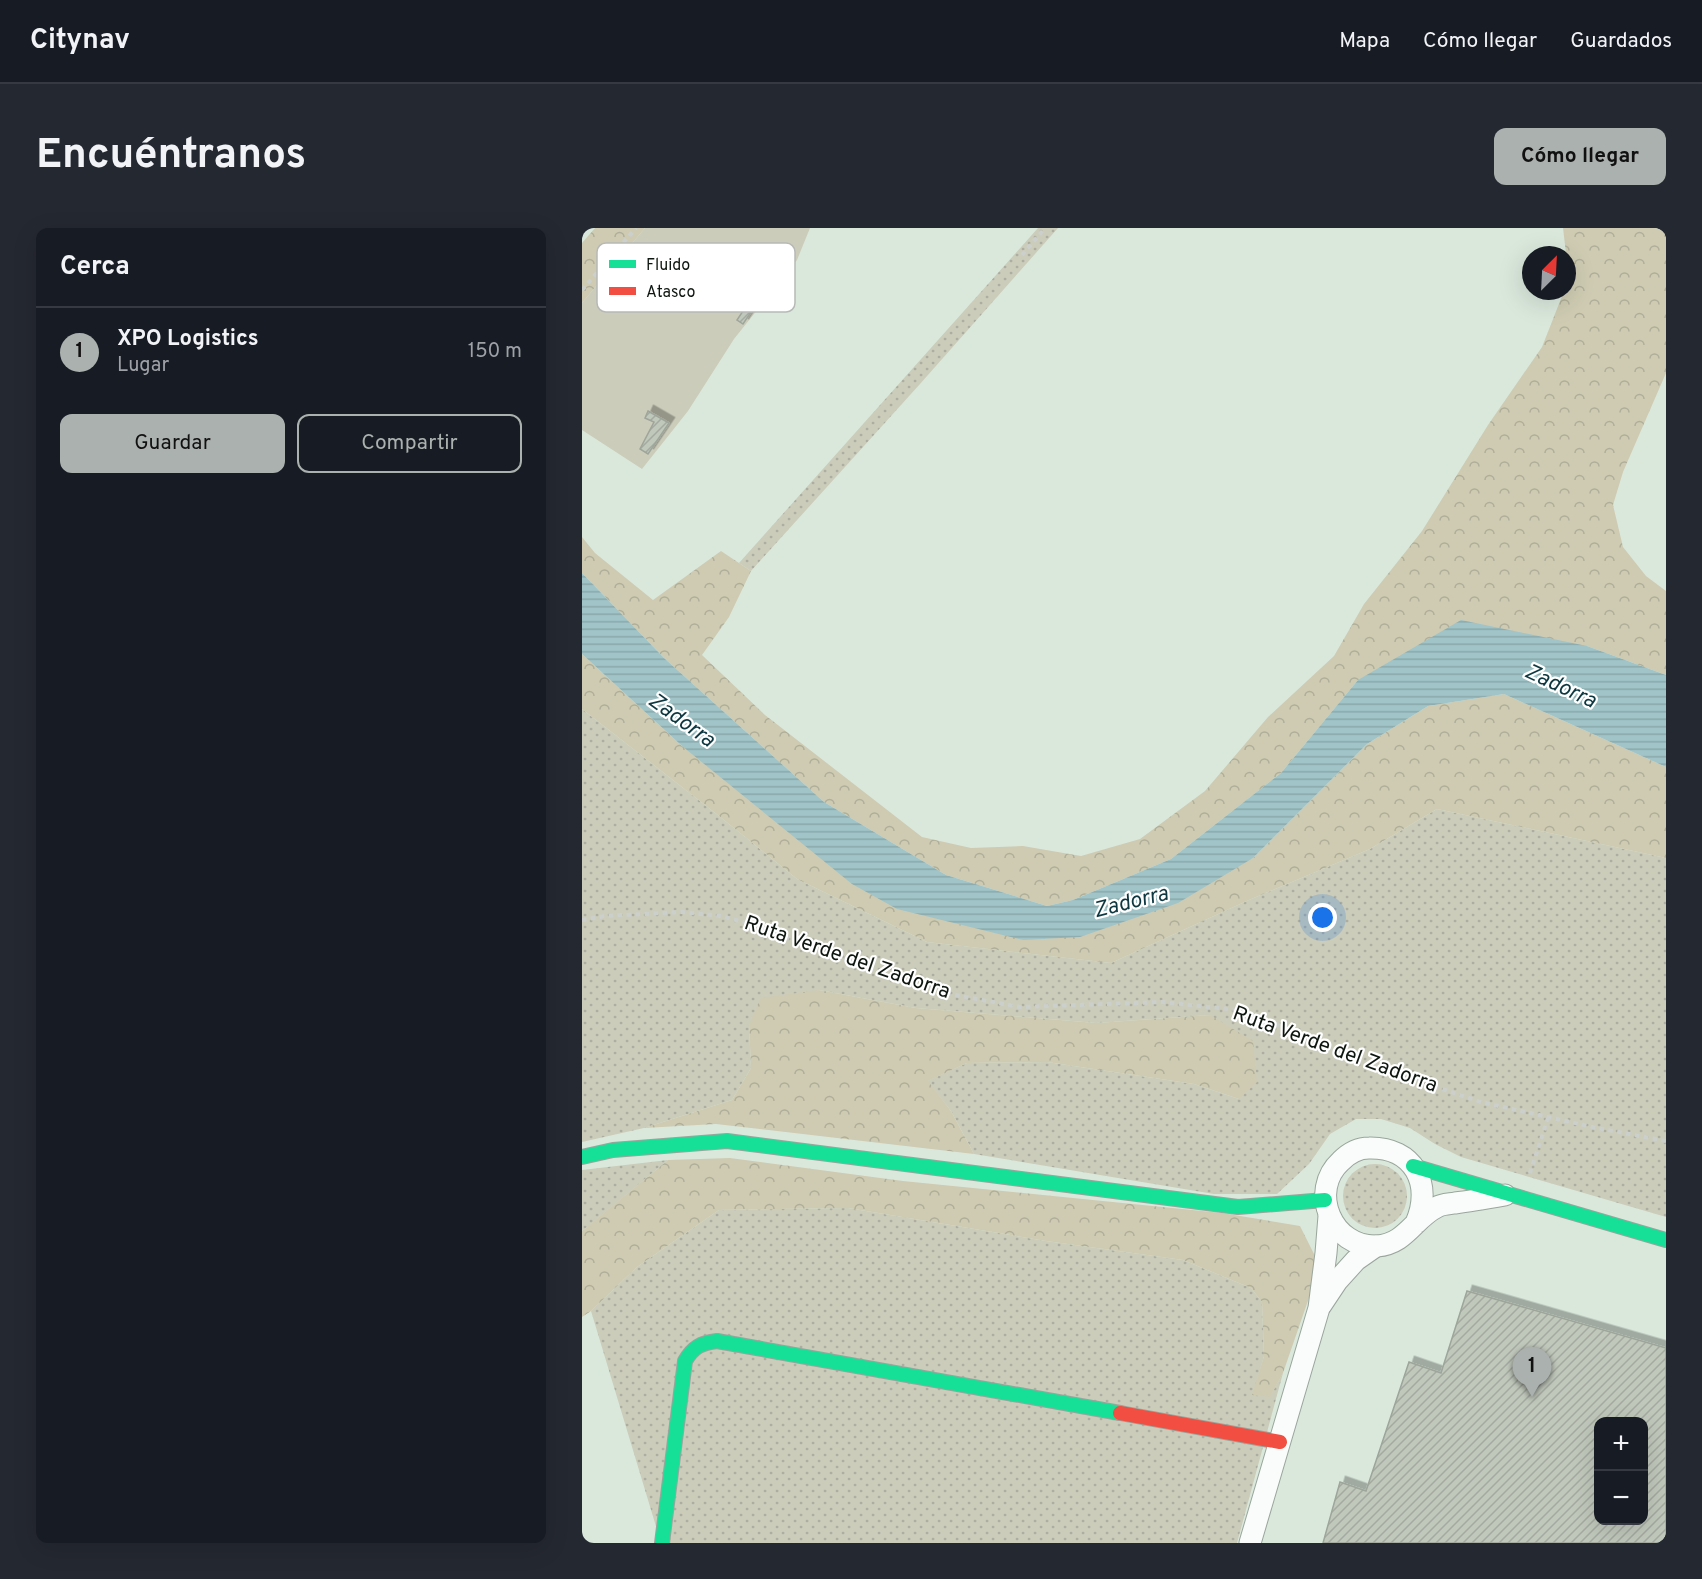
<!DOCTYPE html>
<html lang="es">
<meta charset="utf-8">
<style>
body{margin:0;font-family:Overpass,sans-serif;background:#242831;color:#f1f3f6}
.controls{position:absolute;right:18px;bottom:18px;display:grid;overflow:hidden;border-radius:12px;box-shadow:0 6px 24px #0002}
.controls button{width:54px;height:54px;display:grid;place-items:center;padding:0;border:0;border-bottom:2px solid #363941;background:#171b24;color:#f1f3f6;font:30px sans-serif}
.compass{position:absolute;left:940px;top:18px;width:54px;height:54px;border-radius:50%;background:#171b24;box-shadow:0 6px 24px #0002;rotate:24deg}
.you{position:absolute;left:741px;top:690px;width:21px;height:21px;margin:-15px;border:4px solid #fff;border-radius:50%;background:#1a73e8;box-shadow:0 0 0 9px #1a73e833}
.badge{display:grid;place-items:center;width:39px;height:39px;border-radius:50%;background:#abb1ae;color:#111;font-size:20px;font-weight:700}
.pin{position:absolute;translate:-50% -50px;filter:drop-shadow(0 2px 3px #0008)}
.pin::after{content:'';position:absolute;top:32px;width:21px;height:18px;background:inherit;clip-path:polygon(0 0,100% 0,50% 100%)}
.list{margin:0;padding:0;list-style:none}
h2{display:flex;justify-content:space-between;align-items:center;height:78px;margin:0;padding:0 24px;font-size:26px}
h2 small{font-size:20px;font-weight:400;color:#9ea1a6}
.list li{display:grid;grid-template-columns:39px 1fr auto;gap:18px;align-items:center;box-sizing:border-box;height:90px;padding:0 24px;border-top:2px solid #363941}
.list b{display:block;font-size:22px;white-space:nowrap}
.list p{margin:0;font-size:20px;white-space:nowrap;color:#9ea1a6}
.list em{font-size:20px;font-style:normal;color:#9ea1a6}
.actions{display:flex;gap:12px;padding:18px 24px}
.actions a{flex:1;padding:14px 0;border:2px solid #abb1ae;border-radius:12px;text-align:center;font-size:21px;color:#abb1ae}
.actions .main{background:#abb1ae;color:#111}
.map{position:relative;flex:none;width:1084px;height:1315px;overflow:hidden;border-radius:12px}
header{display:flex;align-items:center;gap:36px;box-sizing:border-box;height:84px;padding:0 30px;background:#171b24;border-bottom:2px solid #363941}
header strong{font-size:28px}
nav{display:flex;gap:33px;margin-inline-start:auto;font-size:21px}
.intro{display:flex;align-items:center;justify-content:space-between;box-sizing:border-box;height:144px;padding:0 36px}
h1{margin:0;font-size:42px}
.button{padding:15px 27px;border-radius:12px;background:#abb1ae;color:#111;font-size:21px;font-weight:700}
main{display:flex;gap:36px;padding:0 36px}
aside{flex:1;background:#171b24;border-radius:12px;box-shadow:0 6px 24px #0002}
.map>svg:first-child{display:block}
.grass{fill:url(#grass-dots)}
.forest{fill:url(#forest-crowns)}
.garden{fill:#cbccba}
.water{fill:url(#water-rules)}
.building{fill:url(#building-hatch);stroke:#9ea59a;stroke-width:1.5;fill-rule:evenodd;filter:url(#shadow)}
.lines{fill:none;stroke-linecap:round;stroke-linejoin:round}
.street-casing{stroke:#9aa59c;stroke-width:23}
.fast-casing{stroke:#9aa59c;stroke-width:16}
.jam-casing{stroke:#9aa59c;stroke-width:16}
.path{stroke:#ccd0cd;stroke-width:4;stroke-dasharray:4.5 4.5;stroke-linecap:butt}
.street{stroke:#f9fcfa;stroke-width:21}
.fast{stroke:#16e098;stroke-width:14}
.jam{stroke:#f24e42;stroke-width:14}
.labels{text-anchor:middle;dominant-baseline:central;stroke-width:4.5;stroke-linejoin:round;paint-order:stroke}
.street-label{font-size:21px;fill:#0e170f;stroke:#fff}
.water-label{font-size:22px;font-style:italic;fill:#0d3841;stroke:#fff}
.key{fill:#fff;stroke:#b7b9b7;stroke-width:1.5}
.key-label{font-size:16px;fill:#0e170f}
</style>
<header>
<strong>Citynav</strong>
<nav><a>Mapa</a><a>Cómo llegar</a><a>Guardados</a></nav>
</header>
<div class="intro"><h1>Encuéntranos</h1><a class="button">Cómo llegar</a></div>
<main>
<aside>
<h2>Cerca<small></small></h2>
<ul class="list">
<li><span class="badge">1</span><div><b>XPO Logistics</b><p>Lugar</p></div><em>150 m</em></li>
</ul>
<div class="actions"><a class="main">Guardar</a><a>Compartir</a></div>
</aside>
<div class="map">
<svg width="1084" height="1315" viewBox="0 0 1084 1315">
<defs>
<pattern id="grass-dots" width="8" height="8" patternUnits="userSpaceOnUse" patternTransform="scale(1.5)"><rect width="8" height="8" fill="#cbccba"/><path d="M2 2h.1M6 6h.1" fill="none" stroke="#adae9f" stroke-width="1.8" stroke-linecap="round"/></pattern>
<pattern id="forest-crowns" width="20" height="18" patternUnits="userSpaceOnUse" patternTransform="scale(1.5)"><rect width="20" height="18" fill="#cecbb2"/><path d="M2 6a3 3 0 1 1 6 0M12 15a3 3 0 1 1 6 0" fill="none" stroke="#b0ae98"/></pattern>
<pattern id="water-rules" width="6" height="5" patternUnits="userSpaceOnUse" patternTransform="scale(1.5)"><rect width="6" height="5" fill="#a0c4c8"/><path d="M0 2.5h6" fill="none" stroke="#89a8ab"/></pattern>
<pattern id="building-hatch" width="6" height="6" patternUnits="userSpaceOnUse" patternTransform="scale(1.5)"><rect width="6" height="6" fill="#c0c7bb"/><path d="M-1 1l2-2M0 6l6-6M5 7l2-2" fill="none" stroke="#a4aaa0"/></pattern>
<filter id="shadow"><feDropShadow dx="5.5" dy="-5.5" stdDeviation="0" flood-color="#0004"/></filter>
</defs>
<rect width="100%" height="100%" fill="#dae8dc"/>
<!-- grass -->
<g class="grass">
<path d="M456,0H476L338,156L169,343L157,335Z"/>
<path d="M0,481L137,588L215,651L345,714L529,735L667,672L788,621L855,581L1084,630V989L879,929L853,916L828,900L799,891H774L748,906L727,936L695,966H632L392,926L369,883L345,853L385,835L465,834L612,856L657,871L628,787L514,795L334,780L237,762L167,797L169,840L150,872L62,900L0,914Z"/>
<path d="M86,932L8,997L0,1003V942Z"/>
<circle cx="793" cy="968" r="32"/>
<path d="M266,980L464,1013L601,1032L669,1060L680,1074L682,1128L671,1167L688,1168L701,1145L655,1315H76V1305L9,1083L55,1039L137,982Z"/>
</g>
<!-- forest -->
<g class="forest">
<path d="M13,0H63L0,75V15Z"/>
<path d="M981,0H1084V145L1041,244L1031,277L1041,319L1064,348L1084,363V447L1005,418L776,452L699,545L589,631L491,672L465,678L364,647L242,574L82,430L0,345V309L13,325L71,372L139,323L169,343L147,389L120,427L183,487L340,609L389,620L441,618L499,628L558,611L623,563L686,489L752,428L782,376L840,303L906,197L960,119L982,63H985L987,51Z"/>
<path d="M0,426L100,518L441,712L671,630L785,516L846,478L922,466L1084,539V630L855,581L788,621L667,672L529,735L345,714L215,651L137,588L0,481Z"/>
<path d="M237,762L334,780L514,795L628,787L671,813L675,854L657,871L612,856L465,834L385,835L346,853L369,883L392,926L134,896L62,900L150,872L169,840L167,797L179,770Z"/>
<path d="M148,930L321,953L640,985L718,998L738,1038L701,1145L688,1169L670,1167L682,1128L680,1074L669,1060L601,1032L464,1013L266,980L137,982L55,1039L9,1083L0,1089V1003L86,932Z"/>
</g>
<!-- garden -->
<path class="garden" d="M63,0H228L215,32L152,111L106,183L60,241L0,202V75Z"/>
<!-- water -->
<path class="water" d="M0,345L82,430L242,574L364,647L465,678L491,672L589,631L699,545L776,452L879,392L1005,418L1084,447V539L922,466L846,478L785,516L671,630L596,675L498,709L441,712L315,681L270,656L100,518L0,426Z"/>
<!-- building -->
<g class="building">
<path d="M165,77L171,81L161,96L155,92Z"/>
<path d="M66,183L87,195L66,226L58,221L72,194L63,190Z"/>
<path d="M885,1063L1084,1120V1315H741L758,1254L784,1263L827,1134L859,1145ZM1017,1194H1062V1292H1017Z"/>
</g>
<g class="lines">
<defs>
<g id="street">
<path d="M834,995C851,956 832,919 787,920C776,920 766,926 759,933C726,963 750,1020 795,1018C824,1016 832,990 855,979C860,976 867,976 873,975C889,973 906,970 923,967"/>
<path d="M739,1077L755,1053L774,1032L794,1018"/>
<path d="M668,1315L737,1080L744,1025L747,988"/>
</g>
<g id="fast">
<path d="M0,929L31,922L145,913L656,979L743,972"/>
<path d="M831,938L1084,1012"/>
<path d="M80,1315L103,1133C111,1119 119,1115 135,1113L538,1185"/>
</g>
<path id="jam" d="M538,1185L698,1214"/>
</defs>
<!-- street casing -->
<use href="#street" class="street-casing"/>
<!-- fast casing -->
<use href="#fast" class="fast-casing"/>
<!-- jam casing -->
<use href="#jam" class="jam-casing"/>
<!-- path -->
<g class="path">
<path d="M440,27L463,0"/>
<path d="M0,62L54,0"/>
<path d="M0,692L23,688L100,684L139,688L172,697L306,748L368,766L438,779L580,774L655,782L694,796L728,813L798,840L899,874L1015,900L1084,913"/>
<path d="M948,945L966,890"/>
</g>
<!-- street -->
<use href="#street" class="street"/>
<!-- fast -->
<use href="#fast" class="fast"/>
<!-- jam -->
<use href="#jam" class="jam"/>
</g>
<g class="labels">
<!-- street labels -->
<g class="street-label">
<text transform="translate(265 730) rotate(19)">Ruta Verde del Zadorra</text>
<text transform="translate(753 822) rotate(20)">Ruta Verde del Zadorra</text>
</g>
<!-- water labels -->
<g class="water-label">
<text transform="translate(978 459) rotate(25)">Zadorra</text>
<text transform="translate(99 493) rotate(36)">Zadorra</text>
<text transform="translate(549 675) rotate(-14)">Zadorra</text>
</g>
</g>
<!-- legend -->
<rect x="15" y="15" width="198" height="69" rx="9" class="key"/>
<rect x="27" y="32" width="27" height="8" fill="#16e098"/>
<rect x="27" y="59" width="27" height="8" fill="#f24e42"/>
<g class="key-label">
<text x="64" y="42">Fluido</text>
<text x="64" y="69">Atasco</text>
</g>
</svg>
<div class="controls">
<button>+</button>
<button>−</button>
</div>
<svg class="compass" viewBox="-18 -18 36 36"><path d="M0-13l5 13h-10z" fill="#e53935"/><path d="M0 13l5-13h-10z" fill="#9ea1a6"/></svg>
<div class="you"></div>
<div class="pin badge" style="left:950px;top:1169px">1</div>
</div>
</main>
